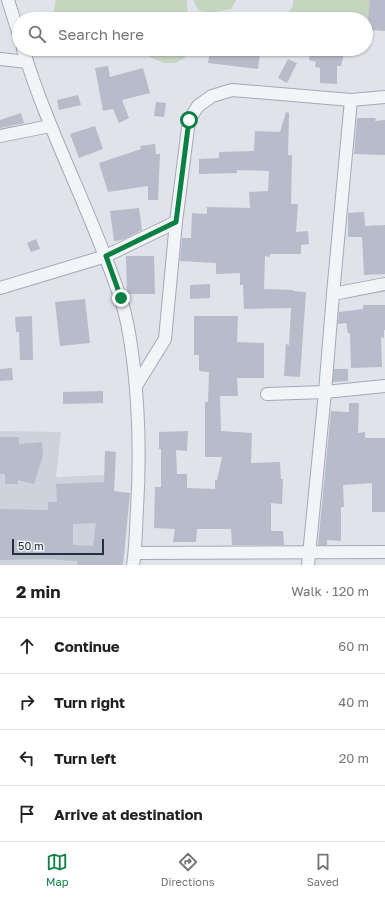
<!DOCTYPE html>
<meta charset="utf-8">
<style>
body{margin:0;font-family:"Golos Text",sans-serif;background:#f2f2f2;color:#202124}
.scale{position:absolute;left:12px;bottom:10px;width:92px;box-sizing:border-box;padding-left:4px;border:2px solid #262f44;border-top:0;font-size:11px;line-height:14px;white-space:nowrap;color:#262f44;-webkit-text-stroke:3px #eff2f7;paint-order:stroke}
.stop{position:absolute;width:12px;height:12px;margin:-9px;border:3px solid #0b8043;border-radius:50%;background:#fff}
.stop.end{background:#0b8043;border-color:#fff;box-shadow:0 1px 4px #0008}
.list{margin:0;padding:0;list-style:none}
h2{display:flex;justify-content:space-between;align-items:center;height:52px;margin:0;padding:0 16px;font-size:17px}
h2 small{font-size:13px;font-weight:400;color:#757577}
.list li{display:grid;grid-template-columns:26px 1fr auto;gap:12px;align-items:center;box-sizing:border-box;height:56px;padding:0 16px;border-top:1px solid #e0e0e0}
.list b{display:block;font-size:15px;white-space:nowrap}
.list em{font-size:13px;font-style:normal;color:#757577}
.icon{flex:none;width:22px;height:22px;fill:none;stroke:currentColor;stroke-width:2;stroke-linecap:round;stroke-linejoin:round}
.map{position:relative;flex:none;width:385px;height:565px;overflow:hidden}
.search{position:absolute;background:#fff;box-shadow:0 1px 3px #0004;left:12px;right:12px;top:12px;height:44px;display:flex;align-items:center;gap:10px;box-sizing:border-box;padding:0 14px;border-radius:22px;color:#757577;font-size:15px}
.sheet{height:276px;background:#fff}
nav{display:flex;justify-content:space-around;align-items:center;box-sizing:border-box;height:56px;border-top:1px solid #e0e0e0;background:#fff;font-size:11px;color:#757577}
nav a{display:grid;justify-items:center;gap:2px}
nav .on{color:#0b8043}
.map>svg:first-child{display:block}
.built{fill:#cdd2dd}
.green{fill:#c4d5c0}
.building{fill:#b6bcc9;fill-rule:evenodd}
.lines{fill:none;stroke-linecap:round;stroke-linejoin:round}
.street-casing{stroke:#a4a9b5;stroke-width:14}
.street{stroke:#f3f4f8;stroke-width:12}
.route{stroke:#0b8043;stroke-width:5}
</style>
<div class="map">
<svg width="385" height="565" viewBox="0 0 385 565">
<rect width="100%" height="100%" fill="#e0e3ea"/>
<!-- built -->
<path class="built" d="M0,431L61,432L56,477L105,475L102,565H0Z"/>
<!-- green -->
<g class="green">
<path d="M56,0H187L188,19H52Z"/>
<path d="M193,0H236L231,9L209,13L198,10Z"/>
<path d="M293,0H380L378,22L368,40H366V19H226L233,12L287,15L293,6Z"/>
<path d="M79,49H183L185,58L175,63H164L141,53H94Z"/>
</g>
<!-- building -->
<g class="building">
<path d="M370,0H385V31L367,30Z"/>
<path d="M210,49H222L260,53L258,69L208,63Z"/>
<path d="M311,49H345L341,66H337V84L320,83V68L315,67L316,62L309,60Z"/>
<path d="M288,59L297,63L287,83L278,78Z"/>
<path d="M108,66L110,77L143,68L150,93L122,100L129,118L119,123L113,109L103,111L95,68Z"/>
<path d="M78,95L81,105L59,110L57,100Z"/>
<path d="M156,102L166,103L164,117L154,116Z"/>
<path d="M286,112L289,113L288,155H292L291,204H298L296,232L308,231L309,244L301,245V254H270V257L265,256L264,289L293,290V291L306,292L300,377L284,376L286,344L289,345L291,308L244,309L243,285H240V273L216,274V263L180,261L182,238H191L192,213L207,214V207L250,208L249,192L268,191L269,171L237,170V173L199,174V159L219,158V152L254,151L255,131L280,132Z"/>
<path d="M21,113L24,123L0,128V120Z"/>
<path d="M357,118H376L375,121L385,120V155L354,154Z"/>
<path d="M95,126L103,149L79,158L70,134Z"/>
<path d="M155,144L156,154H160L158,200H148V186L108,192L99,163L141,149L140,146Z"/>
<path d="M139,208L142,230L122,240L114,241L110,211Z"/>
<path d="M364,212L365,226L385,225V274L364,275L362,237H348V213Z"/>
<path d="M36,239L40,249L31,252L27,243Z"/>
<path d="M126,256H154L155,294H127Z"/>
<path d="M210,284V298L190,299V285Z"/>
<path d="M85,299L90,343L60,346L55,302Z"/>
<path d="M363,305H385V330H384V338L381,337L382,367L351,368L350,333H348L346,323L338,324L339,312L363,309Z"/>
<path d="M32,316L33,360H20L19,332H16L15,317Z"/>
<path d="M194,316H238L237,342L264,343V378H237L238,396H220L221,431L252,433L251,463L280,462L281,479H283L282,504L271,503V531H283L284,545H232L231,529H197L196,542H173L175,529L154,528L155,487H161V449H159V432L188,431L187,451L176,450L177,474H187V488L215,489V480H217L222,457H205V402H208L209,372L199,371V355H194Z"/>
<path d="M12,368L13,380L0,381V369Z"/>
<path d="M334,369H348V381L333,382Z"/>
<path d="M103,391V403L63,404V392Z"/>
<path d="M349,403H359L358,433L365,432V438H385V512H372V483L343,485L344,507H341V541L327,540V545H318L331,411L349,412Z"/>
<path d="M0,437H19V444L42,442L43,455L34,484L18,480V484H5V474H0Z"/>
<path d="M105,451L116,452L114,491L130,493L123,565H77V561L48,559L0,560V509L48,510V502H57L56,484L104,482ZM96,523L93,546L73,545V524Z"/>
</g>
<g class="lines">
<defs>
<g id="street">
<path d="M8,0L19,35"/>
<path d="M23,49C49,134 92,213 120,297C128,320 131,344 134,368C139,415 140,461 137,508C136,527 136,546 133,565"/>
<path d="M0,59L27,62"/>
<path d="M0,136L50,126"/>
<path d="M0,288L106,256L176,222"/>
<path d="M333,294L385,284"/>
<path d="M136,386L165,339L176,222L189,120L198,106L212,96L232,90L351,100L385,97"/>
<path d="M267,394L325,392L385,386"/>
<path d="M135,553L385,552"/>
<path d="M308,565L325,392L333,294L351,100"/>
</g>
</defs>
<!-- street casing -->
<use href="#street" class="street-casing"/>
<!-- street -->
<use href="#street" class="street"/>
</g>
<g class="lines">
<!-- route -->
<path class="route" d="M121,298L106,256L176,222L189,120"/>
</g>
</svg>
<div class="scale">50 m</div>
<div class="stop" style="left:189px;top:120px"></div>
<div class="stop end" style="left:121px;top:298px"></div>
<div class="search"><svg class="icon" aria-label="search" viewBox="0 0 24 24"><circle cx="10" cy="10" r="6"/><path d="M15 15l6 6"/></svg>Search here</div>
</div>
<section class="sheet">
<h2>2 min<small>Walk · 120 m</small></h2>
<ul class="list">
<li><svg class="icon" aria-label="ahead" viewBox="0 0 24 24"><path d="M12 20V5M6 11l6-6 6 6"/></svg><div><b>Continue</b></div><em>60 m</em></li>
<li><svg class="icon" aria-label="right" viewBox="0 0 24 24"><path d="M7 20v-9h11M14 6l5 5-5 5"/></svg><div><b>Turn right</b></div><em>40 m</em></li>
<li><svg class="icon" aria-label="left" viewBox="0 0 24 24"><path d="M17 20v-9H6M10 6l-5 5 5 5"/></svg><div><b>Turn left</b></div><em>20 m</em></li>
<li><svg class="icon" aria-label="arrive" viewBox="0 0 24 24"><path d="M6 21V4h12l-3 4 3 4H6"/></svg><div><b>Arrive at destination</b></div></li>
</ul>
</section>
<nav>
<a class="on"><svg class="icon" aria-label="map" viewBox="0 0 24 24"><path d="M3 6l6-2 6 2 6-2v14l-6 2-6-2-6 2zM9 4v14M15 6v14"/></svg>Map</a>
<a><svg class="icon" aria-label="directions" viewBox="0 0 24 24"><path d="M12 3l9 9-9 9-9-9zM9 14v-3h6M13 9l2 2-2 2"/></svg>Directions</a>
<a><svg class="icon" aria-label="saved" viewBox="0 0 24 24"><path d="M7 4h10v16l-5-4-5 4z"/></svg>Saved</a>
</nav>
